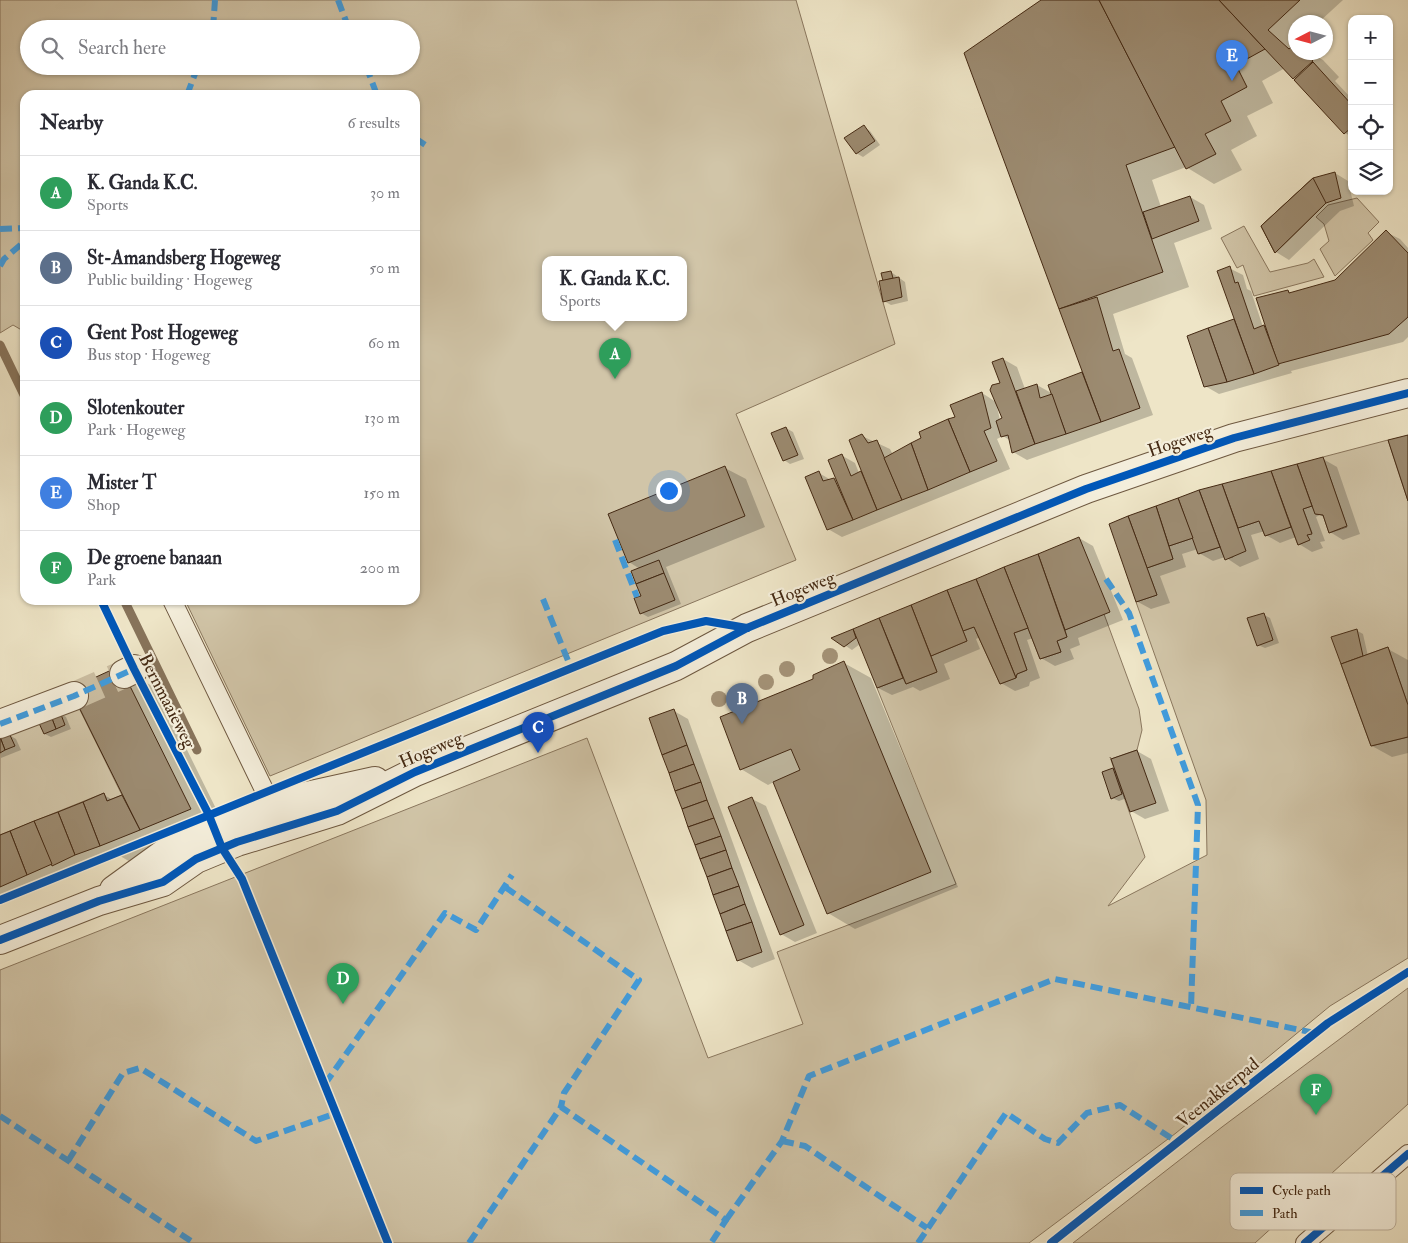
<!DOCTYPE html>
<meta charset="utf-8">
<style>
body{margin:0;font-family:"IM FELL Double Pica",serif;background:#f2f2f3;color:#2b2b33}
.controls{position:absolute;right:15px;top:15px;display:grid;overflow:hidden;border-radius:10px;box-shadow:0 1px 4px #0004}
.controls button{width:45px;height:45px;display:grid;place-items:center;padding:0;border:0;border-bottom:1px solid #e1e1e2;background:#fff;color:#2b2b33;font:25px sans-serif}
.compass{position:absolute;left:1288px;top:15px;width:45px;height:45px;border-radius:50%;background:#fff;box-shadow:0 1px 4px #0004;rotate:264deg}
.you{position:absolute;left:668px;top:490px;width:18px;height:18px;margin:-12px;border:4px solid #fff;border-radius:50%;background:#1a73e8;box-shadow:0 0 0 8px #1a73e833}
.badge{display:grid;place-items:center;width:32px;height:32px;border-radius:50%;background:#8f2418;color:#fff;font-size:16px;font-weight:700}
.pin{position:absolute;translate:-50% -41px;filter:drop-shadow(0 1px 2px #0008)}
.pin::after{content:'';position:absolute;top:26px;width:18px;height:15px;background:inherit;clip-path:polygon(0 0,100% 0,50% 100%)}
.popup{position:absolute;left:542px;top:256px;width:145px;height:65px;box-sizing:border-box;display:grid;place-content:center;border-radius:10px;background:#fff;filter:drop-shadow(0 1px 4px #0005);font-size:16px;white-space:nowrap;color:#7c7c81}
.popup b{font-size:19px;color:#2b2b33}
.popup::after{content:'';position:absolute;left:50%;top:100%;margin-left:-10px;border:10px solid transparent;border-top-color:#fff}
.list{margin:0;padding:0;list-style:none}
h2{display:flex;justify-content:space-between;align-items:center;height:65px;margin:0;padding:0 20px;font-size:21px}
h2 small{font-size:16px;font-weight:400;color:#7c7c81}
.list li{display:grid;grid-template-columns:32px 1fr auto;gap:15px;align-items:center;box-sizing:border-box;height:75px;padding:0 20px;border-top:1px solid #e1e1e2}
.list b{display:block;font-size:19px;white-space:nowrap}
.list p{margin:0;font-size:16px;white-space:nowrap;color:#7c7c81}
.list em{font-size:16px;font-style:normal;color:#7c7c81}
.icon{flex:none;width:28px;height:28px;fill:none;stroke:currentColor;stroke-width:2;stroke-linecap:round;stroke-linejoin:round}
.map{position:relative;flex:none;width:1408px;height:1243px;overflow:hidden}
.search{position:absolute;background:#fff;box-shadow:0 1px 4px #0004;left:20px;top:20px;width:400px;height:55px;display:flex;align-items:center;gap:12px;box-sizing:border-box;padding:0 18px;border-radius:28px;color:#7c7c81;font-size:19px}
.panel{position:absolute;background:#fff;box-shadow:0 1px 4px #0004;left:20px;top:90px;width:400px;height:515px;border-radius:15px}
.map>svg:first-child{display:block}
.green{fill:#d1c5a8;stroke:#8a775e;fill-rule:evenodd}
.shadow{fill:#0003;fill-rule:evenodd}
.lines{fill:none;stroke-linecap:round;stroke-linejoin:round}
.stream{stroke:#87735a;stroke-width:9}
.building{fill:#9c8b71;stroke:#442913}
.minor-tunnel{stroke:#ccbfa3;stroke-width:28;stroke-dasharray:28 14;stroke-linecap:butt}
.service-casing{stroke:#6e5840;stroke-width:20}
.minor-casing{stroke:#6e5840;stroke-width:30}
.tertiary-casing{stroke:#6e5840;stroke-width:30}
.service{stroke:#f4eedb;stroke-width:18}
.minor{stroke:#f4eedb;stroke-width:28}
.tertiary{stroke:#f4eedb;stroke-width:28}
.quiet{stroke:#409cde;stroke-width:6;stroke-dasharray:12 6;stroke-linecap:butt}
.cycleway-casing{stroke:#f4eedb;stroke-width:11}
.cycleway{stroke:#0057b8;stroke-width:8}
.tree{fill:#a49378}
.labels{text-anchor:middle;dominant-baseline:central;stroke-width:4.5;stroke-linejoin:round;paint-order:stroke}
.street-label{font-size:18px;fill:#442913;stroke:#f4eedb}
.key{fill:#f4eedb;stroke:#bfb39f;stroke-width:1}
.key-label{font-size:14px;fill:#442913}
</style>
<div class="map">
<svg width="1408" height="1243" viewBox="0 0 1408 1243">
<rect width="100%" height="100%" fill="#eee5c7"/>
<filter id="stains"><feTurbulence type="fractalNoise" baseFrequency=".004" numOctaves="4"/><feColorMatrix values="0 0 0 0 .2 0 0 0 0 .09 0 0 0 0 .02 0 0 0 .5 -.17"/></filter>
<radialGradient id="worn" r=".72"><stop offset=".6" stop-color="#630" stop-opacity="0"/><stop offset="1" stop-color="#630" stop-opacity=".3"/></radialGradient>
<!-- green -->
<g class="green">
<path d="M0,0H796L895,344L736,414L796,560L270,776L185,600H415V95H25V332L13,325L0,333ZM29,29H411V66H29ZM546,260H684V318H546Z"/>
<path d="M1357,198L1379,222L1368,233L1373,240L1335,276L1320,249L1329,241L1324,224L1316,217L1328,205Z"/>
<path d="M1244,226L1270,272L1308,263L1314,259L1324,277L1254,296L1243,265L1237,268L1221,238Z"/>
<path d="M1388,440L1408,501V705L1388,647L1341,664L1371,746L1408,737V958L1330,1006L1176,1133L1029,1243H0V970L587,738L708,1058L803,1024L777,952L956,884L877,688L903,678L906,684L937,672L931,656L967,641L963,631L974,627L1000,684L1015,678L1017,674L1027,670L1014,633L1028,628L1040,659L1061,652L1057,641L1067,637L1065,630L1104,614L1139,709L1142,730L1137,750L1111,759L1110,757L1145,857L1108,906L1207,855L1206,800L1136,602L1157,595L1147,568L1173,559L1169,546L1193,538L1199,554L1220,547L1225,559L1233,557L1238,528L1259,521L1265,536L1291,527L1298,545L1309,540L1307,535L1312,533L1303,509L1312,506L1316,514L1323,515L1329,533L1347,527L1323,457Z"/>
<path d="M77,704L122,795L107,801L104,793L0,835V737Z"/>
<path d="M1408,988V1104L1255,1243H1073L1222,1127Z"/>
</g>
<!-- shadow -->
<g class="shadow">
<path d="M1041,0H1343L1319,22H1296V52H1310L1323,60L1339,77L1335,81L1352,99V137L1345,133L1285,68L1262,81L1273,103L1247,116L1257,136L1231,150L1242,170L1214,184L1186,167L1152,180L1161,207L1190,197L1204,205L1212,229L1174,243L1189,287L1113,314L1125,354L1132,358L1153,415L1027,460L1013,452L1011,441L1003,436L997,439L1010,469L842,537L828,529L819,473L831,480L837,478L841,455L855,463L859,473L864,471L862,436L890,449L893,455L956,418L982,393L996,402L1001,384L1003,359L1017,367L1025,389L1037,385L1053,394L1050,386L1083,373L966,53ZM998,406L1004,419L1000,420L997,407Z"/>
<path d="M864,127L870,131L880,145L863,157L856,153Z"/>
<path d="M1335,173L1348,181L1354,206L1340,211L1289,260L1276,252Z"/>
<path d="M1386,232L1400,239L1408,248V337L1403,342L1291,371L1292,373L1219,394L1205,386L1188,337L1236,319L1229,268L1243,275L1247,289L1251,291L1263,327L1288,291L1292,293L1336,282Z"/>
<path d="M891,272L905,282L908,301L891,305L884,301L885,282Z"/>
<path d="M786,428L793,432L804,459L790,464L784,460Z"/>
<path d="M1323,459L1337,467L1360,534L1343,540L1330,532L1325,518L1320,515L1316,517L1325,541L1320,542L1323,548L1312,552L1299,544L1296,537L1280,543L1266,535L1265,531L1251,535L1259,559L1240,567L1225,557L1213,561L1199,553L1198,549L1182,554L1186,567L1160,576L1170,603L1151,609L1138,602L1110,525L1200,491Z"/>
<path d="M725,468L746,479L765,527L666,567L681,604L648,617L641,613L640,569L629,562Z"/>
<path d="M1079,538L1093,546L1123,620L1078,638L1080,645L1070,649L1074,659L1055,666L1041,658L1033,638L1027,640L1040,678L1030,682L1029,686L1015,691L1001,683L980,637L976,639L980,649L944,664L950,679L920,691L913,687L892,695L878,688L860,644L852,650L834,638Z"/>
<path d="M1264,615L1270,618L1279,643L1265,648L1258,645Z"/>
<path d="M1356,630L1363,634L1368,656L1388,649L1408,660V753L1392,757L1372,746L1333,638Z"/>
<path d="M844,663L871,678L958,887L855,929L828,913L774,782L768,785L741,769L815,680Z"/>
<path d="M120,667L157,689L227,831L139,867L115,853L0,900V837L104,795L113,800L124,795Z"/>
<path d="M674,711L688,719L775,959L752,968L738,960Z"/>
<path d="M60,713L66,717L71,729L51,737L45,734Z"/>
<path d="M9,735L16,739L21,750L1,758L0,739Z"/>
<path d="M1137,751L1151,759L1169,811L1145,819L1131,811L1127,798L1119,801L1112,798L1113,770L1117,772Z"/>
<path d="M752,799L766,806L817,933L795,942L781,934Z"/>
</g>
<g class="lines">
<!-- stream -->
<g class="stream">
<path d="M0,345L25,397"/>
<path d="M124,600L197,750"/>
</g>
</g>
<!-- building -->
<g class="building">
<path d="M1041,0H1099L1175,147L1126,165L1163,272L1059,309L964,53Z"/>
<path d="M1099,0H1219L1265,49L1236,65L1247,87L1221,101L1231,121L1205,134L1216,154L1186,169Z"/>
<path d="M1219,0H1300L1268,30L1289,49L1296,43V52H1305L1313,61L1293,79Z"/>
<path d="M1313,62L1352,105V127L1344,134L1294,80Z"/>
<path d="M864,125L875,141L856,154L844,138Z"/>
<path d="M1335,172L1341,198L1326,203L1275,253L1261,226L1313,178Z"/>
<path d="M1313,178L1326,203L1275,253L1261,226Z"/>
<path d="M1190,196L1199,221L1152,239L1143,212Z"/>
<path d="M1386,230L1408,253V317L1389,334L1278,364L1256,298L1288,290L1289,293L1335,280Z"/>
<path d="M1230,266L1235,283L1238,282L1254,329L1264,325L1279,365L1254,374L1217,271Z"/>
<path d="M891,271L893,278L883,281L881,273Z"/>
<path d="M899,277L902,297L883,302L879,281Z"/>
<path d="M1097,297L1113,351L1119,349L1140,408L1101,422L1059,309Z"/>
<path d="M1234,319L1254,374L1227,382L1208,328Z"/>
<path d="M1208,328L1227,382L1204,387L1187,336Z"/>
<path d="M1003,358L1035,444L1012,453L1008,435L1001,437L996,421L1002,418L990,390L992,385L1000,383L992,362Z"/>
<path d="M1082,372L1101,422L1066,434L1048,385Z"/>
<path d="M1037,384L1040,398L1052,394L1066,434L1035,444L1016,391Z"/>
<path d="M982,392L991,428L984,431L997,461L970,472L948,419L955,417L950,405Z"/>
<path d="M948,419L970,472L928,490L911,443L921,438L919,432Z"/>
<path d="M786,427L798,455L783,461L771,433Z"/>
<path d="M862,434L868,443L877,440L902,500L877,510L849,440Z"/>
<path d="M1408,435V501L1388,440Z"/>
<path d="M911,443L928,490L902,500L884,458Z"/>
<path d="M842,454L851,476L861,471L877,510L853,520L828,460Z"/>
<path d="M1323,457L1347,526L1329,533L1323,515L1315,514L1297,464Z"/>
<path d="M1297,464L1312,506L1303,509L1312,534L1307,535L1310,540L1298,545L1271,471Z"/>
<path d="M725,466L745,516L628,563L608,514Z"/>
<path d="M819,471L823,481L834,478L853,520L827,530L805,477Z"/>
<path d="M1271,471L1291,527L1265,536L1259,521L1238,528L1222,484Z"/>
<path d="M1222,484L1246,551L1225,560L1199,490Z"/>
<path d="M1199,490L1220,547L1198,554L1178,498Z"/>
<path d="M1178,498L1193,538L1169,546L1156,506Z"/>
<path d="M1156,506L1173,559L1147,568L1128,516Z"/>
<path d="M1128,516L1157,595L1136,602L1109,524Z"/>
<path d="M1079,537L1110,612L1065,630L1038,554Z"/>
<path d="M1038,554L1067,637L1057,641L1061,652L1040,659L1004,567Z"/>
<path d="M659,560L664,573L636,584L631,571Z"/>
<path d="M1004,567L1028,628L1014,633L1027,670L1017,674L1016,678L976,579Z"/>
<path d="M664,573L675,600L640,614L634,598L641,596L636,584Z"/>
<path d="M976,579L1016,678L1000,684L974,627L963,631L947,590Z"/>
<path d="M947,590L967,641L931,656L911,605Z"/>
<path d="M911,605L937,672L906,684L879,618Z"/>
<path d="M1264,613L1273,640L1257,646L1247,618Z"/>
<path d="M879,618L903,678L877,688L853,629Z"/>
<path d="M853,629L856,638L844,647L831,638Z"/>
<path d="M1357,629L1363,656L1341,664L1331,637Z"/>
<path d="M1388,647L1408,705V737L1371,746L1341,664Z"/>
<path d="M844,661L931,872L827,914L773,782L800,770L791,749L740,770L720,717L813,679V675Z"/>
<path d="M120,666L191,809L140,830L70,689Z"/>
<path d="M674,709L687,745L662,755L649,718Z"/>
<path d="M60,712L65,725L56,729L51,716Z"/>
<path d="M51,716L56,729L44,734L38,721Z"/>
<path d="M9,733L15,746L5,750L0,737Z"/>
<path d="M0,737L5,750L0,753Z"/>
<path d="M687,745L694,764L669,773L662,755Z"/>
<path d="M1137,750L1156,803L1130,812L1111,759Z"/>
<path d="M694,764L701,782L675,791L669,773Z"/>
<path d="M1113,768L1122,794L1111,799L1102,772Z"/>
<path d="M701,782L707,800L682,809L675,791Z"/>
<path d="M104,793L107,801L122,795L140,830L100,846L83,802Z"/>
<path d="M752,797L804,925L780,935L728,807Z"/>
<path d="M707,800L714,818L688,827L682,809Z"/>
<path d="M83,802L100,846L75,855L58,812Z"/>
<path d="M58,812L75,855L52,866L34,821Z"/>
<path d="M714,818L721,836L695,845L688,827Z"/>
<path d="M34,821L52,864L27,875L10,831Z"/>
<path d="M10,831L27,875L0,887V835Z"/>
<path d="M721,836L726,850L700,859L695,845Z"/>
<path d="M726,850L732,868L707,877L700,859Z"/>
<path d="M732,868L739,886L713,895L707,877Z"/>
<path d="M739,886L745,904L720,914L713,895Z"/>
<path d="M745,904L752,922L726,931L720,914Z"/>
<path d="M752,922L762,952L737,961L726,931Z"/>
</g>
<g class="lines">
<!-- minor-tunnel -->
<path class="minor-tunnel" d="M74,696L124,674"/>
<defs>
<g id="service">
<path d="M172,600L271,804L270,813"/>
<path d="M1305,1243L1408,1154"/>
</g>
<g id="minor">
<path d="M124,674L134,669"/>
<path d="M0,724L74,696"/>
</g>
<g id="tertiary">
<path d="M114,890L187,837L229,819L271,804L375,781"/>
<path d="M0,940L99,901L163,882L196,859L237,842L337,811L415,772L676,666L747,628L1086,489L1234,438L1408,393"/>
</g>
</defs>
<!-- service casing -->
<use href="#service" class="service-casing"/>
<!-- minor casing -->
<use href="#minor" class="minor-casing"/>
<!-- tertiary casing -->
<use href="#tertiary" class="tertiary-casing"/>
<!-- service -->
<use href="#service" class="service"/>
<!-- minor -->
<use href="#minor" class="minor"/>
<!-- tertiary -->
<use href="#tertiary" class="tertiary"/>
<!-- quiet -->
<g class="quiet">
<path d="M338,0L349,29"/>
<path d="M213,29L215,0"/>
<path d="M366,66L377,95"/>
<path d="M187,95L198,66"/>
<path d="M415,138L430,148"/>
<path d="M0,229L25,228"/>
<path d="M0,266L4,259L25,241"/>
<path d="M615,540L637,597"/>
<path d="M1106,579L1129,613L1198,805L1191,1008"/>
<path d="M543,599L571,668"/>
<path d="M0,724L74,696L134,669"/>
<path d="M505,887L639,980L564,1093L561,1107"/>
<path d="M325,1084L445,913L476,930L512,875"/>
<path d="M0,1116L194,1243"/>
<path d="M782,1141L805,1146L927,1228"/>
<path d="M68,1161L123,1073L140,1068L256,1141L337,1113"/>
<path d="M726,1220L782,1141L809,1076L1055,979L1315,1033"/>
<path d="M469,1243L561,1107L726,1220L711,1243"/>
<path d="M918,1243L1006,1113L1045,1139L1058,1143L1087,1113L1120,1105L1179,1143"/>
</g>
<defs>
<g id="cycleway">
<path d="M101,600L134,669L208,813L222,848L242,879L388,1243"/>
<path d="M0,900L663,631L706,621L747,628"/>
<path d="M0,940L99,901L163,882L196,859L237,842L337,811L415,772L676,666L747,628L1086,489L1234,438L1408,393"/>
<path d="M1051,1243L1328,1023L1408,972"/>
<path d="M1305,1243L1408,1154"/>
</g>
</defs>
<!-- cycleway casing -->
<use href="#cycleway" class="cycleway-casing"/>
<!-- cycleway -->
<use href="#cycleway" class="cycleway"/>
</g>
<!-- trees -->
<g class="tree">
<circle cx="830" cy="656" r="8"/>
<circle cx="787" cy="669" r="8"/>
<circle cx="766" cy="682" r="8"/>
<circle cx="719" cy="699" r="8"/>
</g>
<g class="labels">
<!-- street labels -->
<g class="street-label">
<text transform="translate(1180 441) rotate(-19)">Hogeweg</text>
<text transform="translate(803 589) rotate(-22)">Hogeweg</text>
<text transform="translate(167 701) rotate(63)">Bernmaaieweg</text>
<text transform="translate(431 750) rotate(-23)">Hogeweg</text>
<text transform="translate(1218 1093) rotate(-39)">Veenakkerpad</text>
</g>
</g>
<!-- legend -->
<rect x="1230" y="1173" width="166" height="57" rx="8" class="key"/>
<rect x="1240" y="1187" width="23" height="7" fill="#0057b8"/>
<rect x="1240" y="1210" width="23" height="6" fill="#409cde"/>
<g class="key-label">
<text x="1272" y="1195">Cycle path</text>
<text x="1272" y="1218">Path</text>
</g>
<rect width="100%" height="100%" filter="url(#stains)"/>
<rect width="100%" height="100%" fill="url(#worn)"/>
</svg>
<div class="controls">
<button>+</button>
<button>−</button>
<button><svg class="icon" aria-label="locate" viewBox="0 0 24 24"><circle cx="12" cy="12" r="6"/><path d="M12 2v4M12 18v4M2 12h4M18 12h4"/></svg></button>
<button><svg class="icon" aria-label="layers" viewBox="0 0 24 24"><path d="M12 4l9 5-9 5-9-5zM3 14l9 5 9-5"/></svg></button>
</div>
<svg class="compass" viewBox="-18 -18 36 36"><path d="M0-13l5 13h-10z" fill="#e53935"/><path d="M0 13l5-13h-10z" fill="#7c7c81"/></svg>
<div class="you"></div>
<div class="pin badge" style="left:615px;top:379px;background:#2e9e5b">A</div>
<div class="popup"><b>K. Ganda K.C.</b>Sports</div>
<div class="pin badge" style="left:742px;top:724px;background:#5c6f8a">B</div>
<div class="pin badge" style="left:538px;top:753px;background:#1a4fb4">C</div>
<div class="pin badge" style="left:343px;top:1004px;background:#2e9e5b">D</div>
<div class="pin badge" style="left:1232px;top:81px;background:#3f7fe0">E</div>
<div class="pin badge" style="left:1316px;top:1115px;background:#2e9e5b">F</div>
<div class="search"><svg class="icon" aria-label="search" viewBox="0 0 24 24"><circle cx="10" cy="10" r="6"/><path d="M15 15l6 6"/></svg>Search here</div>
<section class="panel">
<h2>Nearby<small>6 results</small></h2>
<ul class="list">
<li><span class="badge" style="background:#2e9e5b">A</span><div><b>K. Ganda K.C.</b><p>Sports</p></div><em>30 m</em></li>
<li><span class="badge" style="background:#5c6f8a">B</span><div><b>St-Amandsberg Hogeweg</b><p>Public building · Hogeweg</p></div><em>50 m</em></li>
<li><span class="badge" style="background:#1a4fb4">C</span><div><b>Gent Post Hogeweg</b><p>Bus stop · Hogeweg</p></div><em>60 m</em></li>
<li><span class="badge" style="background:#2e9e5b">D</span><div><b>Slotenkouter</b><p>Park · Hogeweg</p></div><em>130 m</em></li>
<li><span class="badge" style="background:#3f7fe0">E</span><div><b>Mister T</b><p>Shop</p></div><em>150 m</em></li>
<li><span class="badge" style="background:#2e9e5b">F</span><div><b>De groene banaan</b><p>Park</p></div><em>200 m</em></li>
</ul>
</section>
</div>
